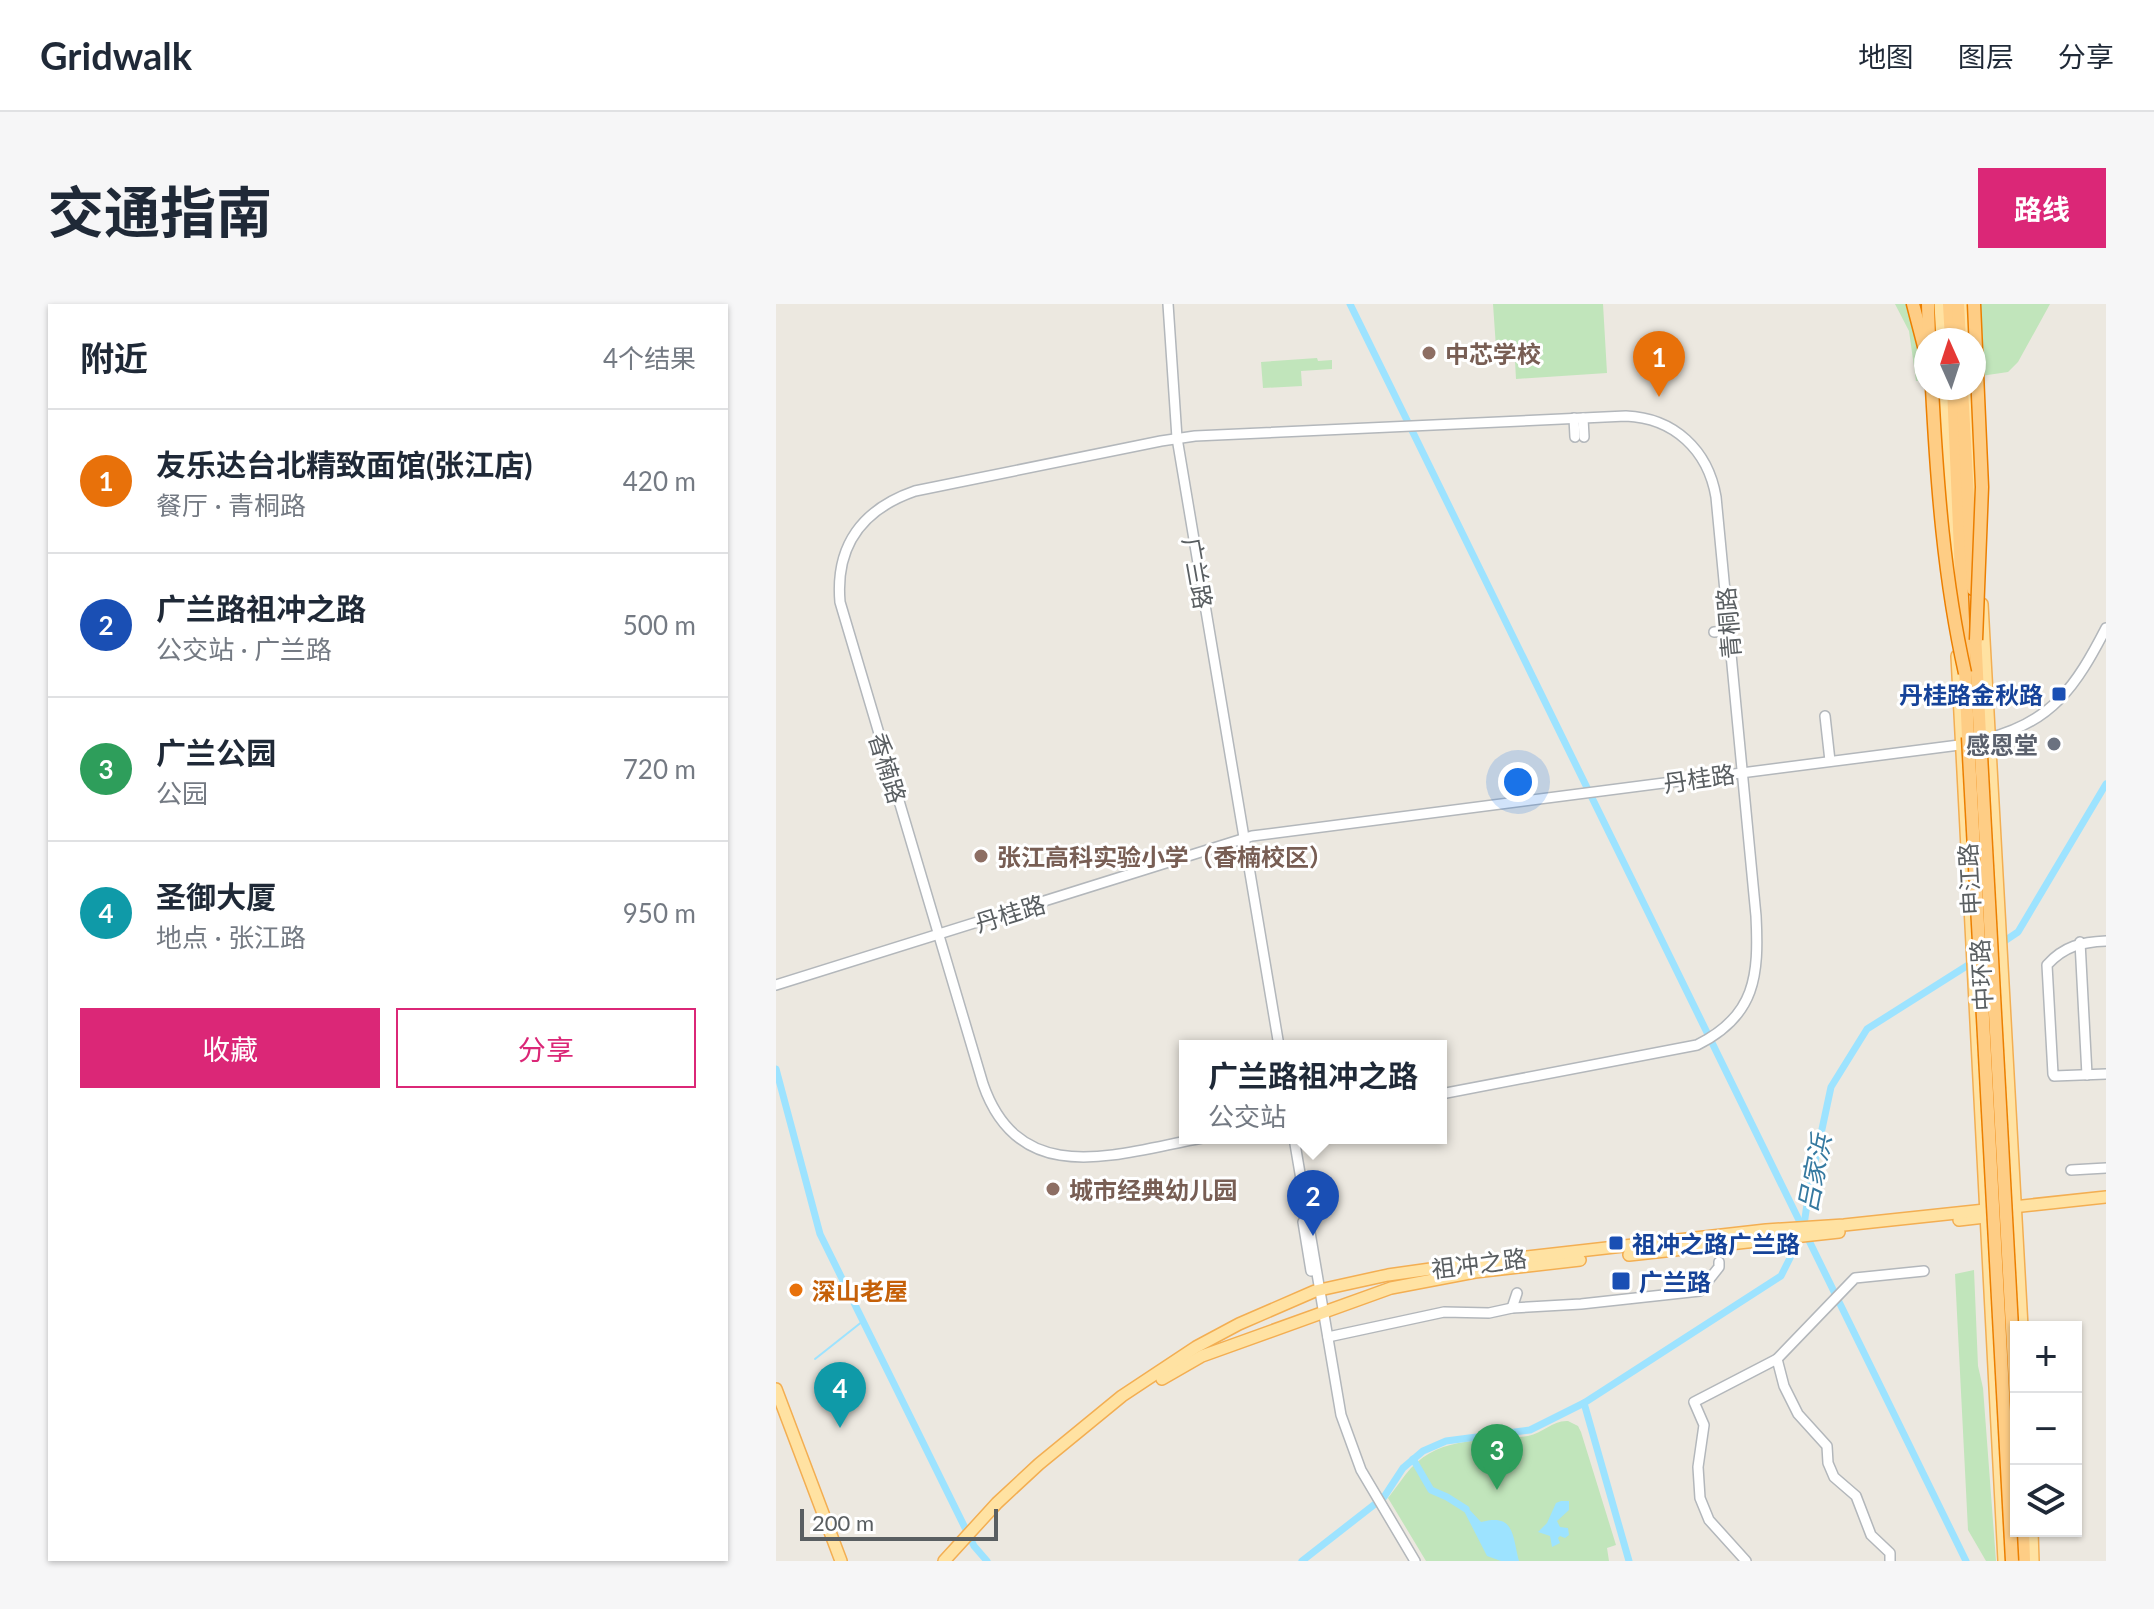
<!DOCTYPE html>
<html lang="zh">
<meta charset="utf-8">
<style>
body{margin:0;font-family:Lato,"Noto Sans SC",sans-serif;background:#f6f6f7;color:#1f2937}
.controls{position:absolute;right:24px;bottom:24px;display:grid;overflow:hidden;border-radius:0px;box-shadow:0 2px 6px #0004}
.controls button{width:72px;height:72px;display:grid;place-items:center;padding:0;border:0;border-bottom:2px solid #e0e1e3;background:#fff;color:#1f2937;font:40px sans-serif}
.compass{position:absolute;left:1138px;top:24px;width:72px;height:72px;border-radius:50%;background:#fff;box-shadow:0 2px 6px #0004;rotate:357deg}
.scale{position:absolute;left:24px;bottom:20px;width:198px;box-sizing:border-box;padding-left:8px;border:4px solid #595e61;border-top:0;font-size:22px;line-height:28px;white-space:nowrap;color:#595e61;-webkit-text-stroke:6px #fff;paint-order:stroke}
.you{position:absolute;left:742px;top:478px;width:28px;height:28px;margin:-20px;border:6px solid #fff;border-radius:50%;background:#1a73e8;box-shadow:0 0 0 12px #1a73e833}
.badge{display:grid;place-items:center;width:52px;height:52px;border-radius:50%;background:#db2777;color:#fff;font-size:26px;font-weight:700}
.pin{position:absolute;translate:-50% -66px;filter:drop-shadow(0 2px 4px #0008)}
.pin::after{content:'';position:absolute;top:42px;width:28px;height:24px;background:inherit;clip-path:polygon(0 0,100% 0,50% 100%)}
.popup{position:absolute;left:403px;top:736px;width:268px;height:104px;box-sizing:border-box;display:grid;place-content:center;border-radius:0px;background:#fff;filter:drop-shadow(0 2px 6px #0005);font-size:26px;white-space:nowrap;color:#747a83}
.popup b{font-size:30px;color:#1f2937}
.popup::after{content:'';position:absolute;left:50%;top:100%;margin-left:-16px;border:16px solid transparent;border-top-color:#fff}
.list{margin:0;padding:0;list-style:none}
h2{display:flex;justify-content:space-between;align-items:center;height:104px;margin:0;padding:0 32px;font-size:34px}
h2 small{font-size:26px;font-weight:400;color:#747a83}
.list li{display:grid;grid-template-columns:52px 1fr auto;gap:24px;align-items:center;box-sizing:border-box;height:144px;padding:0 32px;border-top:2px solid #e0e1e3}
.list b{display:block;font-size:30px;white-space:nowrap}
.list p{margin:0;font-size:26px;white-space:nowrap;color:#747a83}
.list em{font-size:26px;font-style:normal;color:#747a83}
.actions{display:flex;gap:16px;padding:24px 32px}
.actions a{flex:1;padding:18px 0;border:2px solid #db2777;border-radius:0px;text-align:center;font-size:28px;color:#db2777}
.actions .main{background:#db2777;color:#fff}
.icon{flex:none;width:44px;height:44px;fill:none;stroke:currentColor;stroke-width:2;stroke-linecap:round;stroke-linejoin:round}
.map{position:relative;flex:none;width:1330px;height:1257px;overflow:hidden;border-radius:0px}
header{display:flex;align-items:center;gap:48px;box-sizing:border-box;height:112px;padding:0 40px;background:#fff;border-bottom:2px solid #e0e1e3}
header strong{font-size:38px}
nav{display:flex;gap:44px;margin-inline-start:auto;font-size:28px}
.intro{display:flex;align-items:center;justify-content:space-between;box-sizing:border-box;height:192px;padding:0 48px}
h1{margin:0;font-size:56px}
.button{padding:20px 36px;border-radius:0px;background:#db2777;color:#fff;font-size:28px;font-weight:700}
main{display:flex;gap:48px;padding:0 48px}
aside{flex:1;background:#fff;border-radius:0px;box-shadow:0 2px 6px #0004}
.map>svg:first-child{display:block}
.green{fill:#c1e5bb}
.water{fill:#9de3ff}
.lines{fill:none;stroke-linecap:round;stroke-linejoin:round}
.stream{stroke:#9de3ff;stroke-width:2}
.canal{stroke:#9de3ff;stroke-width:7}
.minor-casing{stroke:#b3b7bb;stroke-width:12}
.major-casing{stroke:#f3ae52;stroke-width:14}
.highway-casing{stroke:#ec7f00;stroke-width:15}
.minor{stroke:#fff;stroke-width:9}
.major{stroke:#ffe2a2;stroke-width:11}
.highway{stroke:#fecd85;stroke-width:12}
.highway-bridge-casing{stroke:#ec7f00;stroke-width:15;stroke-linecap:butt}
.highway-bridge{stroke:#fecd85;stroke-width:12}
.education-dot{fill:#8d6e63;stroke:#fff;stroke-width:3}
.transit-dot{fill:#1a4fb4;stroke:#fff;stroke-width:3}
.worship-dot{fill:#6b7280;stroke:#fff;stroke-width:3}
.food-dot{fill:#e8710a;stroke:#fff;stroke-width:3}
.labels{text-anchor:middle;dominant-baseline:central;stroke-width:6;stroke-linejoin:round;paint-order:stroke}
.education-label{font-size:24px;font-weight:bold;fill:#785e54;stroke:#fff;text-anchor:start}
.street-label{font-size:24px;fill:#595e61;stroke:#fff}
.transit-label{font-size:24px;font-weight:bold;fill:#164399;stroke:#fff;text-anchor:start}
.worship-label{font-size:24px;font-weight:bold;fill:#5b616d;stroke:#fff;text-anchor:end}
.food-label{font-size:24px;font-weight:bold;fill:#c56008;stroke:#fff;text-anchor:start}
.water-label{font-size:26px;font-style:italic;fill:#3579a0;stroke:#fff}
</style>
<header>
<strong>Gridwalk</strong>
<nav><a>地图</a><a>图层</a><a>分享</a></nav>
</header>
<div class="intro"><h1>交通指南</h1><a class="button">路线</a></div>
<main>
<aside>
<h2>附近<small>4个结果</small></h2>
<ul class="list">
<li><span class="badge" style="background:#e8710a">1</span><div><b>友乐达台北精致面馆(张江店)</b><p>餐厅 · 青桐路</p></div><em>420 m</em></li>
<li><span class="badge" style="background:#1a4fb4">2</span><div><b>广兰路祖冲之路</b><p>公交站 · 广兰路</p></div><em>500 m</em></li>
<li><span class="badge" style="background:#2e9e5b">3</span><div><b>广兰公园</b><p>公园</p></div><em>720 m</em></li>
<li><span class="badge" style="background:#0f9aa8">4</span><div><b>圣御大厦</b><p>地点 · 张江路</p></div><em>950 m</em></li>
</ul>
<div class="actions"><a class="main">收藏</a><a>分享</a></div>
</aside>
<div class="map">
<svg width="1330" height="1257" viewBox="0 0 1330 1257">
<rect width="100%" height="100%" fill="#ece8e0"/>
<!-- green -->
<g class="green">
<path d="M717,0H827L831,69L740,75L739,57L721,58Z"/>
<path d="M1119,0H1274L1242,58L1232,68L1198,73V36H1150V76L1140,77L1133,27Z"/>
<path d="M541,54L542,57L556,56V65L525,67L526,82L487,84L485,58Z"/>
<path d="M1198,966L1202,1062L1207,1084L1220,1257H1210L1192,1226L1179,970Z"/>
<path d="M792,1117L802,1122L805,1128L840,1241L831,1244L833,1257H650L612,1194C620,1184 627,1173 635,1164C667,1130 710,1139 752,1132C767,1129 777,1116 792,1117Z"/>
</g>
<!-- water -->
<g class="water">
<path d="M785,1197H793V1206L781,1217L784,1223L792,1224L793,1231L789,1234L784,1232L782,1234L784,1239L776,1243L774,1232L762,1228L771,1219L780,1199Z"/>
<path d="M691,1203L705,1218C739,1209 736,1231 743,1257H725L711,1252L688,1207Z"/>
</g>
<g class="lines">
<!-- stream -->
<path class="stream" d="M39,1055L87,1017"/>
<!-- canal -->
<g class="canal">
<path d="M574,0L1190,1257"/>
<path d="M1224,640L1242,628L1330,480"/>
<path d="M0,765L44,930L198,1242L211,1257"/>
<path d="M637,1155L655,1186L671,1193L690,1205"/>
<path d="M526,1257L608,1193L627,1164L647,1147L670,1137L754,1126L808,1099"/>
<path d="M853,1257L808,1099L1005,972L1027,928L1033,886L1055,783L1091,725L1197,658"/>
</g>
<defs>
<g id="minor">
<path d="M392,0L401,134L503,742"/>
<path d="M798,114L799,133"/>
<path d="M807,114L808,133"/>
<path d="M938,328L952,327"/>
<path d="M1049,412L1054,457"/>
<path d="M1209,435C1276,419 1300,382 1330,324"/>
<path d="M1330,637C1306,638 1288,642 1271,661L1277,770L1278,772L1330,770"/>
<path d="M1304,638L1311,771"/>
<path d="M0,681L476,532L1191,440"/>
<path d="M426,834C343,849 244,887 207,780L64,298C59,241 87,205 139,187L385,137L419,132L850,112C898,114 932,146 940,193L980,612C983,671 980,712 921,741L665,790"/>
<path d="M518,834L565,1111L585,1166L639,1257"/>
<path d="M1295,866L1330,864"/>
<path d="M527,918L535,967"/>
<path d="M736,1004L741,989"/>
<path d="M552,1033L668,1008L713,1009L736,1004L805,1000L924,987L943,963V958"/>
<path d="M1001,1055L1008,1082L1022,1110L1051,1142L1052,1159L1058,1173L1080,1192L1095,1231L1114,1249V1257"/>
<path d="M970,1257L933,1216L924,1194L922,1163L928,1121L918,1098L1001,1055L1079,974L1148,967"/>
</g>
<g id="major">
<path d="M1164,0L1166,36"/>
<path d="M1190,0L1192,36"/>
<path d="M1168,84L1178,279"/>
<path d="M1195,84L1201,195"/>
<path d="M1206,300L1246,1023"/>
<path d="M1181,352L1228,1257"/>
<path d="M1183,916L1226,911"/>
<path d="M853,951L1063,928"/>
<path d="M386,1075L426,1052L615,984L699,968L804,956"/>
<path d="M0,1085L65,1257"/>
<path d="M1256,1227L1257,1257"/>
<path d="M168,1257L221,1199L263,1160L346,1092L420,1043L463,1020L539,987L612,971L697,959L990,926L1068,921L1330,893"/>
</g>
<g id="highway">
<path d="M1137,0L1150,50"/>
<path d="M1152,0L1153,36"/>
<path d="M1173,0L1175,36"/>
<path d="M1182,0L1184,36"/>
<path d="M1177,84L1192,433"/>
<path d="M1186,84L1197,285"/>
<path d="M1199,328L1204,432"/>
<path d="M1247,1227L1248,1257"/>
</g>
</defs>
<!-- minor casing -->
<use href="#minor" class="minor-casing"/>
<!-- major casing -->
<use href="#major" class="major-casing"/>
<!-- highway casing -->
<use href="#highway" class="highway-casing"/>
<!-- minor -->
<use href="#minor" class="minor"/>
<!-- major -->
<use href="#major" class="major"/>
<!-- highway -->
<use href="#highway" class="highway"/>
<defs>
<g id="highway-bridge">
<path d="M1198,0L1206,183L1200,336"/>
<path d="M1156,84C1161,180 1168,275 1189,369"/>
<path d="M1204,432L1240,1098"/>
<path d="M1192,433L1236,1257"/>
</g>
</defs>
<!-- highway-bridge casing -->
<use href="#highway-bridge" class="highway-bridge-casing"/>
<!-- highway-bridge -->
<use href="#highway-bridge" class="highway-bridge"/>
</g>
<!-- markers -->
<g class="education-dot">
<circle cx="653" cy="49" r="8"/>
<circle cx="205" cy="552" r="8"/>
<circle cx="277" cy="885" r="8"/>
</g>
<g class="transit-dot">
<rect x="1275" y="382" width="16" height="16" rx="4"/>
<rect x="832" y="931" width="16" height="16" rx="4"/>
<rect x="835" y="967" width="20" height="20" rx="4"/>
</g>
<circle class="worship-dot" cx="1278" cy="440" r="8"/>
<circle class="food-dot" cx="20" cy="986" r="8"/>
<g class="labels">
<!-- education labels -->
<g class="education-label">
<text x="669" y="49">中芯学校</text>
<text x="221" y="552">张江高科实验小学（香楠校区）</text>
<text x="293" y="885">城市经典幼儿园</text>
</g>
<!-- street labels -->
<g class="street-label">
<text transform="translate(422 269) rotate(80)">广兰路</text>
<text transform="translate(952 319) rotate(-95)">青桐路</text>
<text transform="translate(112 464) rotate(73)">香楠路</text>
<text transform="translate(923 474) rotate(-8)">丹桂路</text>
<text transform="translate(1193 575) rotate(-93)">申江路</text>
<text transform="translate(234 609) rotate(-17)">丹桂路</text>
<text transform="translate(1205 671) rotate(-93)">中环路</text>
<text transform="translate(703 959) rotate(-7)">祖冲之路</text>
</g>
<!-- transit labels -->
<g class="transit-label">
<text x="1267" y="390" text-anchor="end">丹桂路金秋路</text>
<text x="856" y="939">祖冲之路广兰路</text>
<text x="863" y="977">广兰路</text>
</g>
<!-- worship labels -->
<g class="worship-label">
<text x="1262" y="440">感恩堂</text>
</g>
<!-- food labels -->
<g class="food-label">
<text x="36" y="986">深山老屋</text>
</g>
<!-- water labels -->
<g class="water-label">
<text transform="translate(1038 869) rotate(-79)">吕家浜</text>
</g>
</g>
</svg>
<div class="controls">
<button>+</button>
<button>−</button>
<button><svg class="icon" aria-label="layers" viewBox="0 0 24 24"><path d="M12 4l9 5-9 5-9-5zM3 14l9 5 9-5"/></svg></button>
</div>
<svg class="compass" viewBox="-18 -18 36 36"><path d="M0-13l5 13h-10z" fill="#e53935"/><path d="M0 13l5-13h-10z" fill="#747a83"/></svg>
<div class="scale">200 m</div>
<div class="you"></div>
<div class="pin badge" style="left:883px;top:93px;background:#e8710a">1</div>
<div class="pin badge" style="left:537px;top:932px;background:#1a4fb4">2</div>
<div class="popup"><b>广兰路祖冲之路</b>公交站</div>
<div class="pin badge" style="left:721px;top:1186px;background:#2e9e5b">3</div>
<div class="pin badge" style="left:64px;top:1124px;background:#0f9aa8">4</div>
</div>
</main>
